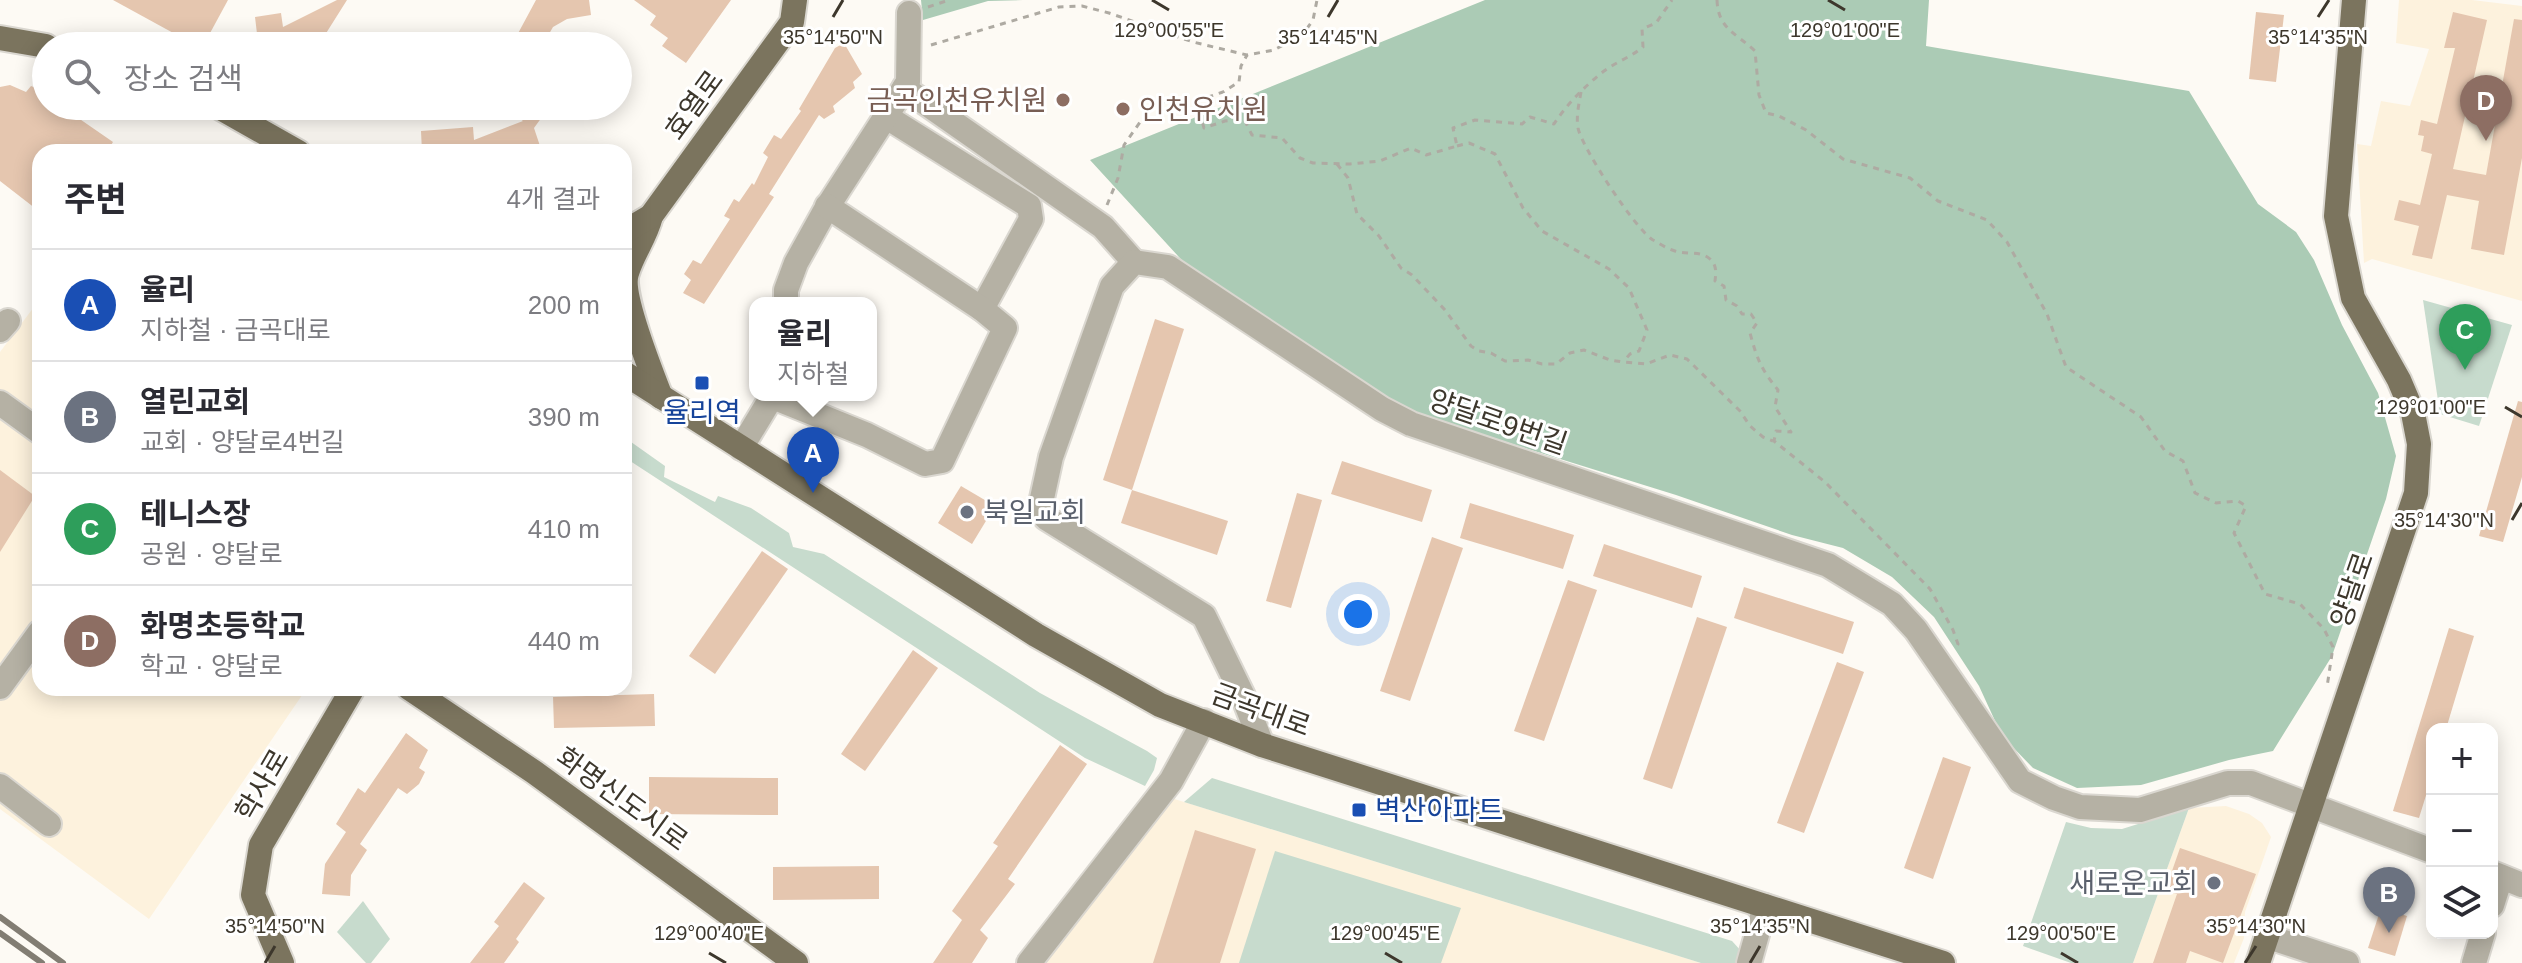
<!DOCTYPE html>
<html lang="ko">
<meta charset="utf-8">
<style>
body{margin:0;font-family:Arial,"Noto Sans KR",sans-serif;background:#f7f7f7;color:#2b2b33}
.controls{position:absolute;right:24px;bottom:24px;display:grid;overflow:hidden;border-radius:16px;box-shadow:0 4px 20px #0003}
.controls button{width:72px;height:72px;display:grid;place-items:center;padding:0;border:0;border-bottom:2px solid #e1e1e2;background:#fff;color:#2b2b33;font:40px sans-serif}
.you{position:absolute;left:1358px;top:614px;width:28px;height:28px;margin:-20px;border:6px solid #fff;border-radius:50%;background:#1a73e8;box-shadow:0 0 0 12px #1a73e833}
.badge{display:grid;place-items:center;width:52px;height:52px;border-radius:50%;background:#2483cf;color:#fff;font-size:26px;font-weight:700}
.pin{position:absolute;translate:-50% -66px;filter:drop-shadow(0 2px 4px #0008)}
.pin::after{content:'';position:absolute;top:42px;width:28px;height:24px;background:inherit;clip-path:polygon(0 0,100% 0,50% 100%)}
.popup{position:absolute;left:749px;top:297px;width:128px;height:104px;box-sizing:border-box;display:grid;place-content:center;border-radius:16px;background:#fff;filter:drop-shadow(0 2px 6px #0005);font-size:26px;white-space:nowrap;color:#7c7c81}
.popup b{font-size:30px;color:#2b2b33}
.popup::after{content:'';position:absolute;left:50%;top:100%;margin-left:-16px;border:16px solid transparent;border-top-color:#fff}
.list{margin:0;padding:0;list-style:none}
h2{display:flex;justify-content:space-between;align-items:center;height:104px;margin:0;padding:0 32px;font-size:34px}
h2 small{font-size:26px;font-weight:400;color:#7c7c81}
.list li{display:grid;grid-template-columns:52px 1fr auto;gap:24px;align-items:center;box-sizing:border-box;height:112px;padding:0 32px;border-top:2px solid #e1e1e2}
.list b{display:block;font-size:30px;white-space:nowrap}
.list p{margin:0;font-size:26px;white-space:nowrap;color:#7c7c81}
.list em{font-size:26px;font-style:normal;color:#7c7c81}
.icon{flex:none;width:44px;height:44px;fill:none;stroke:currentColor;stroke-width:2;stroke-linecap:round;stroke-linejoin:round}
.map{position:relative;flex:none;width:2522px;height:963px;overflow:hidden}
.search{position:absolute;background:#fff;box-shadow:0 4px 20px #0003;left:32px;top:32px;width:600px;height:88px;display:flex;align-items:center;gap:20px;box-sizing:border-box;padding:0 28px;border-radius:44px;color:#7c7c81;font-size:30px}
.panel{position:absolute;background:#fff;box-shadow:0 4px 20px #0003;left:32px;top:144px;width:600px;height:552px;border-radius:24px}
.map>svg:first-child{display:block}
.built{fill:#fdf2dd}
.green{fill:#c7dbcd}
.forest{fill:#abcbb5}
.building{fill:#e5c6af}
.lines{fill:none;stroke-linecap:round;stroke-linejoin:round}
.minor-casing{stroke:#dad7d0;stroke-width:28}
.major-casing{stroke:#dad7d0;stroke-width:28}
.path{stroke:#aeaaa2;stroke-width:3;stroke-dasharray:6 6;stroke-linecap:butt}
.minor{stroke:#b5b1a4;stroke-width:24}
.major{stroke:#7b745e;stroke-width:24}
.rail{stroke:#827d73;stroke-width:6}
.ticks{fill:none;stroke:#3d372c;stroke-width:3}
.education-dot{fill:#8d6e63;stroke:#fff;stroke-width:3}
.transit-dot{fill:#1a4fb4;stroke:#fff;stroke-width:3}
.worship-dot{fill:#6b7280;stroke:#fff;stroke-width:3}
.labels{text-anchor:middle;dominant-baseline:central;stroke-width:6;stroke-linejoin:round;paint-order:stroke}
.education-label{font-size:28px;fill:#785e54;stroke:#fff;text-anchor:end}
.street-label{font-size:28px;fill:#3d372c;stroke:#fff}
.transit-label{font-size:28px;fill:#164399;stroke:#fff}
.worship-label{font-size:28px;fill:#5b616d;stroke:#fff;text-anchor:start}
.ticks-label{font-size:20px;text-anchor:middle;fill:#3d372c;stroke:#fff;stroke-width:6;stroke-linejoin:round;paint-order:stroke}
</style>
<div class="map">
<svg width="2522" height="963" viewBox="0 0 2522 963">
<rect width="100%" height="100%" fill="#fdfaf4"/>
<!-- built -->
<g class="built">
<path d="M2399,0H2472L2522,6V301L2372,259L2364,263L2357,144L2371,146L2381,101L2410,106L2429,49L2396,43Z"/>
<path d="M40,299V688H307L149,919L0,809V352Z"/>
<path d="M1168,797L1184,802L1701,963H1042Z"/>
<path d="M2226,806L2249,814L2262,823L2271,837L2245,912L2244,938L2234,963H2133L2189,808Z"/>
</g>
<!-- green -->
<g class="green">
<path d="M2423,300L2512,325L2479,426L2440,414Z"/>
<path d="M624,437L665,466L664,477L715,502L718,496L751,508L789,533L793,547L824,554L1040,693L1147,751L1157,758L1154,770L1145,786L1085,758L624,457Z"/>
<path d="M1212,778L1732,941L1742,952L1739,963H1701L1184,802Z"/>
<path d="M2189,808L2133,963H2071L2023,946L2066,822L2091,828L2122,829Z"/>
<path d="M1275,851L1461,908L1441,963H1239Z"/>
<path d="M363,901L390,939L371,963H366L337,932Z"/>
</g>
<!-- forest -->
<g class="forest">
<path d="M921,0H1023L988,1L923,20Z"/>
<path d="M1485,0H1929L1926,46L2189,91L2258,204L2296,232L2314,260L2342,325L2378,393L2396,456L2386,499L2332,656L2273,751L2229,760L2141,785L2077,788L2033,768L2002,736L1979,686L1934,617L1892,577L1843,548L1792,535L1676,495L1406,411L1189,268L1090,160Z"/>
</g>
<!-- building -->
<g class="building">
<path d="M113,0H228L203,46H197Z"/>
<path d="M337,0H347L318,46H292L289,38L258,42L255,17L281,13L283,27Z"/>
<path d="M536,0H589L591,15L567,19L553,27L542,46H529L515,39Z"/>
<path d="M634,0H731L686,63L662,46L668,38L650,25L656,16Z"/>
<path d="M2256,12L2284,15L2276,82L2249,79Z"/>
<path d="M2453,12L2487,20L2453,169L2486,175L2514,19L2522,20V158L2504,255L2471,249L2479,201L2447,195L2432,259L2412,255L2419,226L2394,220L2399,200L2420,205L2432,154L2421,151L2424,136L2418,135L2421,120L2437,124L2455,48H2444Z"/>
<path d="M844,43L862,74L853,82L855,88L833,106L835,112L824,119L819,115L769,194L774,197L704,304L683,293L691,280L684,274L693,260L701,264L730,219L724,216L734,199L739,202L752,183L754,185L768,157L763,153L774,135L781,139L801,111L799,109L835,48Z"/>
<path d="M10,85L26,92L31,86L46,92V106H74L71,113L113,142L107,152H40V212L0,181V87Z"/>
<path d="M504,106H550L534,128L542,152H422L421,131L473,127L474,140L523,121Z"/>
<path d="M1155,319L1184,329L1132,490L1103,480Z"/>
<path d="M2518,401L2522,402V477L2503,542L2479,536Z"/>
<path d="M1342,461L1432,490L1422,522L1331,494Z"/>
<path d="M0,470L35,496L0,552Z"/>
<path d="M961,486L995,506L972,544L938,523Z"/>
<path d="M1132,490L1228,521L1217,555L1121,523Z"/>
<path d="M1297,493L1322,500L1291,608L1266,601Z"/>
<path d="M1470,503L1574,535L1563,569L1460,538Z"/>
<path d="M1432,537L1463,548L1410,701L1380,691Z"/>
<path d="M1604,544L1702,576L1692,608L1593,576Z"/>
<path d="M762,551L788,569L715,674L689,656Z"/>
<path d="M1568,580L1597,590L1544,741L1514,731Z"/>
<path d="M1744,587L1854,622L1843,654L1734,618Z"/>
<path d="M1697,617L1727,627L1672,789L1643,779Z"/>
<path d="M2449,628L2474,636L2446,729H2432V776L2419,818L2393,811Z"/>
<path d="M913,650L938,668L865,771L841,754Z"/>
<path d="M1837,662L1864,672L1804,833L1777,823Z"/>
<path d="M654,694L655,726L554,728L553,697Z"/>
<path d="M406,733L428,750L419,768L425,772L419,784L407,794L398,788L360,844L367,850L351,875L350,896L322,894L325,864L346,832L336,824L358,788L365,793Z"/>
<path d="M1060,745L1087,764L1008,879L1015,884L980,930L988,938L972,963H933L962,920L952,911L998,846L993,843Z"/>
<path d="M1943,757L1971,767L1933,879L1904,868Z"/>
<path d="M649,777L778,778V815L649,814Z"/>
<path d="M1195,830L1256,849L1220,963H1153Z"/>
<path d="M2180,848L2256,874L2223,963L2190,951L2186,963H2153L2177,894L2165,891Z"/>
<path d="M879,866V899L773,900V867Z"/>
<path d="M524,882L545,898L516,939L519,942L504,963H470L499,926L494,922Z"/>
<path d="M2381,908L2407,916L2395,956L2368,948Z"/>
</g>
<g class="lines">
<defs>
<g id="minor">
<path d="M904,88L1103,227L1134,262"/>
<path d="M885,116L1029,206L1031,219L982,309"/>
<path d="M786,303V290L796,263L826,209L908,82L909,13"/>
<path d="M0,330L8,321"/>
<path d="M773,397L867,435L925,464L942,461L1005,328L982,309L827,206"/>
<path d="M0,403L40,432"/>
<path d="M741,448L773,395"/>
<path d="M0,687L40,632"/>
<path d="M1262,745L1243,696L1204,616L1046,518L1041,503L1051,457L1112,286L1134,262L1168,267L1382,409L1411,424L1828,565L1892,604L1916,630L2020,781L2054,798L2080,807L2140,810L2228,783H2251L2432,851"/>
<path d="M0,786L49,824"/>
<path d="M2492,873L2522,885"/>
<path d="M2492,905L2501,877"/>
<path d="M2266,936L2347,963"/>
<path d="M1029,963L1171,781L1204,721"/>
<path d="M1749,963L1765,906"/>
<path d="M2474,963L2483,933"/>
</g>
<g id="major">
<path d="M0,38L46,46"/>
<path d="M217,106L298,152"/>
<path d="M651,216C646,237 633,253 627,273C620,293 652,374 661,397"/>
<path d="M624,232L651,216L792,22L795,0"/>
<path d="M624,373L1036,635L1160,705L1262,745L1943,963"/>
<path d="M409,688L534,772L796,963"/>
<path d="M282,963L253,895L261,845L353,688"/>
<path d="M2258,963L2416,493L2419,444L2413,413L2399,380L2353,298L2336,216L2354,0"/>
</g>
</defs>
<!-- minor casing -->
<use href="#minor" class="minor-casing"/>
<!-- major casing -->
<use href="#major" class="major-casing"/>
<!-- path -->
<g class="path">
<path d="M1717,0C1718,29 1736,33 1755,51L1759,95L1766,113L1779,116L1806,130L1843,159L1910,178L1938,201L1987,220L2007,242L2047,314L2066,367L2141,417L2165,451L2183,461L2195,493L2216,503L2238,501L2246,506L2234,533L2265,594L2300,604L2324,629L2333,647L2327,687"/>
<path d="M928,7L949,0"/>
<path d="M931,45L1059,7L1082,6L1109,13L1193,42L1247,55L1274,50L1303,34L1313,20L1317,0"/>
<path d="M1581,92C1579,104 1576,116 1578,128C1582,148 1636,230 1653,240C1659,243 1667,249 1675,251C1686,255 1700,250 1710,259C1717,265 1716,273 1715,281L1724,286L1726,300L1737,306L1742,314H1751L1757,323L1750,333C1757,359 1761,369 1778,390L1775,407L1791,432L1776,431L1774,441L1825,482L1930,589L1953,630L1958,644L1956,648"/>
<path d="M1196,101L1223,92L1239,82L1241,66L1247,55"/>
<path d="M1457,146L1469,143L1495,154L1523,208L1542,231L1609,269L1629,288L1647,330L1639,351L1630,354L1624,361"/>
<path d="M1337,164L1348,178L1357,214L1379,236L1401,268L1412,275L1445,310L1471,346L1479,351L1491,353L1505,361L1528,360L1542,364H1556L1570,353L1584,350L1610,360L1623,362L1646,364L1670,355L1687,359L1740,411L1750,426L1763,437L1773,441"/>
<path d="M1107,205L1118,178L1124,145L1152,105L1181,97L1196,101L1204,128L1225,121L1244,119L1252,135L1282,138L1300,158L1313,163L1350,164L1380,161L1411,148L1426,155L1457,146L1453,128L1475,120L1522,124L1530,117L1554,124C1567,104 1585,86 1604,71C1616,62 1631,57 1643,47L1642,29L1656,23L1672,0"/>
</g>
<!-- minor -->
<use href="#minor" class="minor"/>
<!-- major -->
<use href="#major" class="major"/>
<!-- rail -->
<g class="rail">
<path d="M0,917L63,963"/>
<path d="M0,933L42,963"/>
</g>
</g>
<!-- ticks -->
<path class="ticks" d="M1152,0L1169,10M1828,0L1845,10M833,17L843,0M1328,17L1338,0M2318,17L2329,0M2505,407L2522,417M2512,520L2522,503M709,953L726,963M1385,953L1402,963M2061,953L2078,963M265,963L275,946M1750,963L1760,946M2245,963L2256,946"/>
<!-- markers -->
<g class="education-dot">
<circle cx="1063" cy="100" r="8"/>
<circle cx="1123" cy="109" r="8"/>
</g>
<g class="transit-dot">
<rect x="694" y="375" width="16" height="16" rx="4"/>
<rect x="1351" y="802" width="16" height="16" rx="4"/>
</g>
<g class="worship-dot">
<circle cx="967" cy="512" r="8"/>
<circle cx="2214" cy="883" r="8"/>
</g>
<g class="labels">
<!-- education labels -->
<g class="education-label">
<text x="1047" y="100">금곡인천유치원</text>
<text x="1139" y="109" text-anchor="start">인천유치원</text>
</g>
<!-- street labels -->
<g class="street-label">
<text transform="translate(694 105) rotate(-54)">효열로</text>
<text transform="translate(1498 422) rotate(19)">양달로9번길</text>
<text transform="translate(2352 590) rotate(-71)">양달로</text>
<text transform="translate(1261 710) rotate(20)">금곡대로</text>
<text transform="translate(262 785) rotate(-60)">학사로</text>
<text transform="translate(622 799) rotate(36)">화명신도시로</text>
</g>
<!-- transit labels -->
<g class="transit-label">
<text x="702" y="412">율리역</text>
<text x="1375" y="810" text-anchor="start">벽산아파트</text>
</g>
<!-- worship labels -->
<g class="worship-label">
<text x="983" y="512">북일교회</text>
<text x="2198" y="883" text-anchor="end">새로운교회</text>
</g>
</g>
<g class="ticks-label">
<text x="1169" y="37">129°00'55"E</text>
<text x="1845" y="37">129°01'00"E</text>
<text x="2318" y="44">35°14'35"N</text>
<text x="833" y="44">35°14'50"N</text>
<text x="1328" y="44">35°14'45"N</text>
<text x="2431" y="414">129°01'00"E</text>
<text x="2444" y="527">35°14'30"N</text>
<text x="275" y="933">35°14'50"N</text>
<text x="1760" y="933">35°14'35"N</text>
<text x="2256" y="933">35°14'30"N</text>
<text x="709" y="940">129°00'40"E</text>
<text x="1385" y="940">129°00'45"E</text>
<text x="2061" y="940">129°00'50"E</text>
</g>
</svg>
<div class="controls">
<button>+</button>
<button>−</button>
<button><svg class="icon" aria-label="layers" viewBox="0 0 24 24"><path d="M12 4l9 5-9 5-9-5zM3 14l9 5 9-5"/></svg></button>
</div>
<div class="you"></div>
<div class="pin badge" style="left:813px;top:493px;background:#1a4fb4">A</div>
<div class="popup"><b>율리</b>지하철</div>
<div class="pin badge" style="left:2389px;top:933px;background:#6b7280">B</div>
<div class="pin badge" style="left:2465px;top:370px;background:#2e9e5b">C</div>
<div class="pin badge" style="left:2486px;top:141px;background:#8d6e63">D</div>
<div class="search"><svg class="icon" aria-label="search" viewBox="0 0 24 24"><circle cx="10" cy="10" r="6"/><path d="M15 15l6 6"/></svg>장소 검색</div>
<section class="panel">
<h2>주변<small>4개 결과</small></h2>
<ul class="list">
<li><span class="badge" style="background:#1a4fb4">A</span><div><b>율리</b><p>지하철 · 금곡대로</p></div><em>200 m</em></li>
<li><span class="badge" style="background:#6b7280">B</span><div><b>열린교회</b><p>교회 · 양달로4번길</p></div><em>390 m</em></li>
<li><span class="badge" style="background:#2e9e5b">C</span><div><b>테니스장</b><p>공원 · 양달로</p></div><em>410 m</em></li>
<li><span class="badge" style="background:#8d6e63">D</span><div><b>화명초등학교</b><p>학교 · 양달로</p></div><em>440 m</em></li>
</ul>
</section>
</div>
